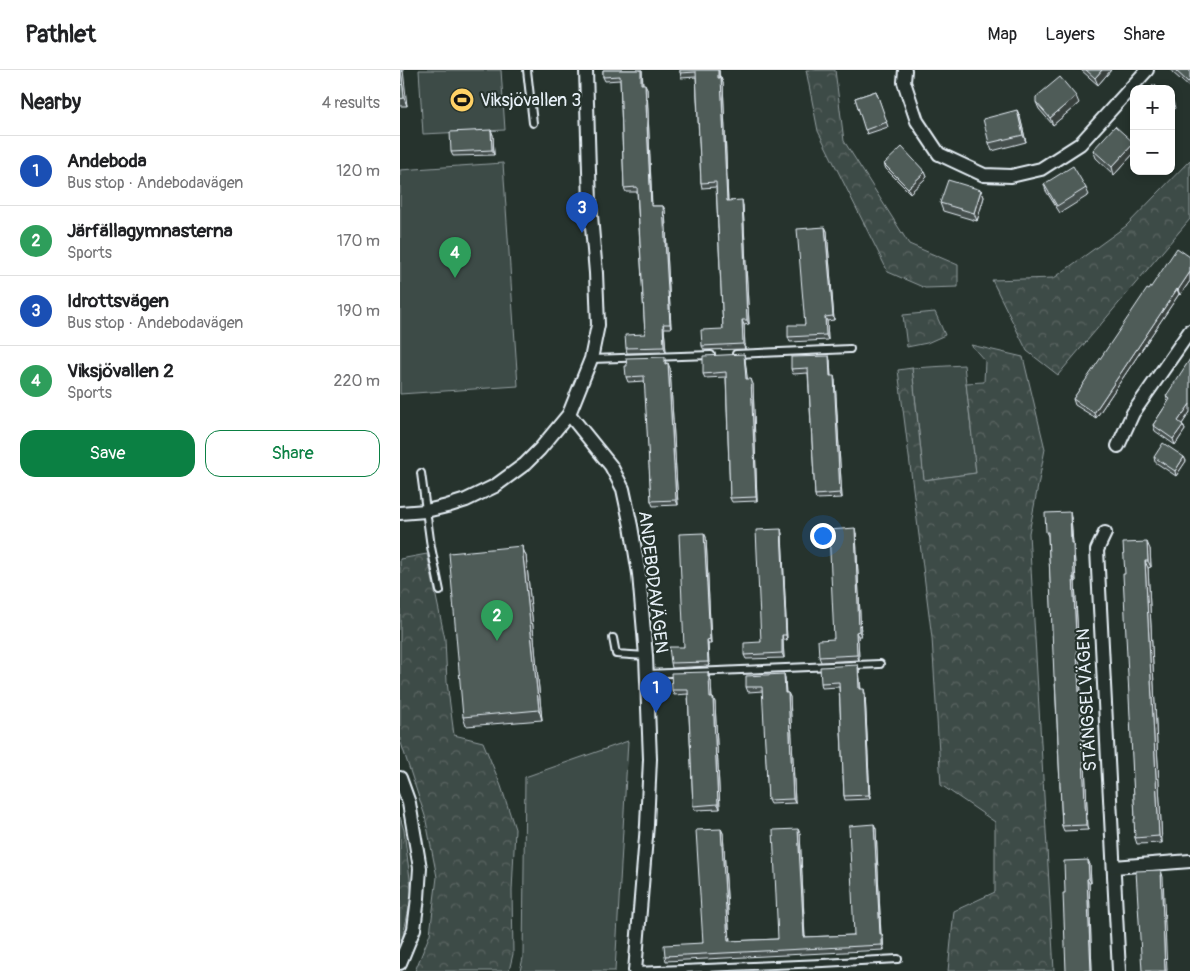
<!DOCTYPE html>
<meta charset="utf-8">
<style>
body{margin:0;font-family:Pangolin,sans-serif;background:#f6f6f6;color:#202124}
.controls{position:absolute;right:15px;top:15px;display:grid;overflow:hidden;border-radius:10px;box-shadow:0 2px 8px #0003}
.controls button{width:45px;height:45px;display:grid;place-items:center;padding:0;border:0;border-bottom:1px solid #e0e0e0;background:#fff;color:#202124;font:25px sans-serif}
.you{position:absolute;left:422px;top:465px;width:18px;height:18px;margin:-12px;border:4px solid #fff;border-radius:50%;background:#1a73e8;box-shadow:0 0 0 8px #1a73e833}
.badge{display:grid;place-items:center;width:32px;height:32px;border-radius:50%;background:#0b8043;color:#fff;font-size:16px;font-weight:700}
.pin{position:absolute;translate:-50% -41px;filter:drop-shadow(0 1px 2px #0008)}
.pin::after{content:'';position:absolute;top:26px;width:18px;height:15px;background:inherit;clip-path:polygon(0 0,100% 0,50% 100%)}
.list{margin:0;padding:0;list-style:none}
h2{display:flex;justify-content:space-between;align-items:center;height:65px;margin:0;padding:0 20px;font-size:21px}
h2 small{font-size:16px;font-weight:400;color:#757577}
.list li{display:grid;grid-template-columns:32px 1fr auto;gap:15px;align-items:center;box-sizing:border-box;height:70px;padding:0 20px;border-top:1px solid #e0e0e0}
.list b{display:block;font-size:19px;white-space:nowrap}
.list p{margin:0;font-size:16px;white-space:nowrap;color:#757577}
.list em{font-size:16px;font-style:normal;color:#757577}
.actions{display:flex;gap:10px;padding:15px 20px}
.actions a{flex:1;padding:11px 0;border:1px solid #0b8043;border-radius:15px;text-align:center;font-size:18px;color:#0b8043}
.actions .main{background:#0b8043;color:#fff}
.map{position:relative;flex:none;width:790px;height:901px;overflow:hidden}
header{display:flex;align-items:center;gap:30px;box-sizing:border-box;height:70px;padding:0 25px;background:#fff;border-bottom:1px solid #e0e0e0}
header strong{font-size:24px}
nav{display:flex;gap:28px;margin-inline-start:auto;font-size:18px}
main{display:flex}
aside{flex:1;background:#fff}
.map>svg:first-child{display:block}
.green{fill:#3e4b47;stroke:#939ea0}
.forest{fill:url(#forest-crowns);stroke:#939ea0}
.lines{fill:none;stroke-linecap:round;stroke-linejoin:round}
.lane-casing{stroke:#e8f1f8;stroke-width:10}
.street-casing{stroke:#e8f1f8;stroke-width:16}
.lane{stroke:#26332d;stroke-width:6}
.street{stroke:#26332d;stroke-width:12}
.wall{fill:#454f4d;stroke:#e8f1f8}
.shaded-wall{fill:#38403e;stroke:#e8f1f8}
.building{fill:#505c59;stroke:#e8f1f8}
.labels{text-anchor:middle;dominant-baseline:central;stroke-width:4.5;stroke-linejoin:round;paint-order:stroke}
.poi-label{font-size:18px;fill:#e8f1f8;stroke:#26332d;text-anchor:start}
.street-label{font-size:18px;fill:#e8f1f8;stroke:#26332d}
</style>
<header>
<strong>Pathlet</strong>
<nav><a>Map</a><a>Layers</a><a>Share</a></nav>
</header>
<main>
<aside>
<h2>Nearby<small>4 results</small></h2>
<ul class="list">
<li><span class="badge" style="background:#1a4fb4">1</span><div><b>Andeboda</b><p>Bus stop · Andebodavägen</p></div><em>120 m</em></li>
<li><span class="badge" style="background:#2e9e5b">2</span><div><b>Järfällagymnasterna</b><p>Sports</p></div><em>170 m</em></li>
<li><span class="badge" style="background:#1a4fb4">3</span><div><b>Idrottsvägen</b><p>Bus stop · Andebodavägen</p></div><em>190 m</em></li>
<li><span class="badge" style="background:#2e9e5b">4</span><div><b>Viksjövallen 2</b><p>Sports</p></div><em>220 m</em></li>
</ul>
<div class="actions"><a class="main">Save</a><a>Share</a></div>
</aside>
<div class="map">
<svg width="790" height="901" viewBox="0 0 790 901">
<defs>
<pattern id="forest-crowns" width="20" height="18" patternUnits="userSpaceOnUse" patternTransform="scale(1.25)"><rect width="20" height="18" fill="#3e4b47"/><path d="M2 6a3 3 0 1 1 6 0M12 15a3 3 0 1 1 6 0" fill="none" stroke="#5a6562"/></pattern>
</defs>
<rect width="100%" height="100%" fill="#26332d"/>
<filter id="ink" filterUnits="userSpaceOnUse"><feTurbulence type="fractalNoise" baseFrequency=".02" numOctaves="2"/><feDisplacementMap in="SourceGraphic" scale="10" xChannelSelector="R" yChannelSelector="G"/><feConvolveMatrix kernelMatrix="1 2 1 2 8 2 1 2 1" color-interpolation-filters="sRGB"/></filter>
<g filter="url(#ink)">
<!-- green -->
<g class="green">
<path d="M19,0H101L105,60L23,64Z"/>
<path d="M103,93L118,316L0,324V100Z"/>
<path d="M564,295L576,403L524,410L512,298Z"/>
<path d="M228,671L215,901H120L123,888L125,707Z"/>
</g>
<!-- forest -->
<g class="forest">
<path d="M406,0H435L444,71L509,174L558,195V217L525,218L488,202L418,61Z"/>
<path d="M790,90V149L658,305L627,281L592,210L654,208L726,156Z"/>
<path d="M535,242L545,265L527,273L507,277L503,245Z"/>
<path d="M571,275L623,287L645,379L629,463L654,901H548L554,841L595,822V752L541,715L532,568L498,300L512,298L524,410L576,403L566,313L584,312L585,291Z"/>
<path d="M27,484L45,569L47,612L54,665L83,672L101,716L115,759L112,821L113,884L109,901H15L30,864L37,807L25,746L0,670V489Z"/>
<path d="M0,747L4,760L12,825L0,879Z"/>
</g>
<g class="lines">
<defs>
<g id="lane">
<path d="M127,0L133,53"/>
<path d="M336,284L450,279"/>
<path d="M191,289L311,285"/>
<path d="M21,403L31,477L40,521"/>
<path d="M213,568L216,584L246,586"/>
<path d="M247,604L480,594"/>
<path d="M236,901L423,893L498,889"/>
</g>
<g id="street">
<path d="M505,0L504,12L517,51L539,84L584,105L611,106L641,99L680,74L747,0"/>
<path d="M169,344L211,396L223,419L231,456L239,504L246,586L250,689L247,755L235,901"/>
<path d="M718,376L733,343L790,261"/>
<path d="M0,443L26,441L47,436L66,430L95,416L125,394L140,379L169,344L191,289L198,255L196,203L190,134L186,0"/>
<path d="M705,463L697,480L719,901"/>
<path d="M0,708L9,733L20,798L18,828L14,859L0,893"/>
<path d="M714,797L790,791"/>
</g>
</defs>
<!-- lane casing -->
<use href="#lane" class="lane-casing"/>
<!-- street casing -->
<use href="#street" class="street-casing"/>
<!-- lane -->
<use href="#lane" class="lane"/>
<!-- street -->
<use href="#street" class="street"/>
</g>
<!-- wall -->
<g class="wall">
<path d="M0,0L7,36H0Z"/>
<path d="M203,0H242L243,14L247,18L252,136H263L265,140L271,258H264L266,282L227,283L226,278L245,264L237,122H226L224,118L220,10L205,11L203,7Z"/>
<path d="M280,0H319L320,8H321L323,13L328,131L343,135L349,254L344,255L345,279L304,280L302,276L323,259L316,117L302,118L301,113L296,7L281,8Z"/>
<path d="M681,0H711L698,15Z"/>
<path d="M771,0H790V18L772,2Z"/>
<path d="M476,21L488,57L467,64L455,28Z"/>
<path d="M636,32L679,33L653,55L639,39Z"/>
<path d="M617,40L620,47L626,72L592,81L589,73Z"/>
<path d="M91,60L93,65L94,85L53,86L51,82Z"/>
<path d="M734,73V83L714,105L696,88L693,80Z"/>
<path d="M484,94L525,102L527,107L510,123L486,99Z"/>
<path d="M644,114L686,118L689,125L660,143L646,121Z"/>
<path d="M581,120L584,127L577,151L543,141L540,133Z"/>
<path d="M425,157L427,161L434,250L427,251L428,270L390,272L388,267L405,255Z"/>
<path d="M790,187V211L780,225L779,224L696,348L675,335L673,329L749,220Z"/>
<path d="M344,284L345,289L347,309L353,314L357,431L332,432L330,428L326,307L305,308L303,304Z"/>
<path d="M430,290L431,306L435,310L442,428L416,429L415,425L408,303L393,304L391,299Z"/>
<path d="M266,292V294L270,298L278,435L253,436L251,431L245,311L228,312L226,307Z"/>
<path d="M766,326L790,342L782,354L783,355L785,360L775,375L755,361L753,355L768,332Z"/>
<path d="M754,387H784L786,391L776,406L755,392Z"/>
<path d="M671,447L673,474L674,478L676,512H675L681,624L682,627L688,760L664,761L662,756L648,466L646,462Z"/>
<path d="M381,459L382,464L387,570H383L384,588L346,589L344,585L361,572Z"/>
<path d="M304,463L306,467L311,574H308L309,596L272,598L271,593L284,577Z"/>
<path d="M456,463L461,566H458L459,590L421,592L419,587L434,569Z"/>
<path d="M750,479L751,497L748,498L762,773L737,774L735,768V749L725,504Z"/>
<path d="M126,486L142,650L66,656L63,647Z"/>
<path d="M458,595L459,600L461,619L465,623L470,729L445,730L444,726L439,617L422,618L421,613Z"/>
<path d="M308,602L311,611L312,628H313L315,632L320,739L295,740L293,736L288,624L274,625L272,620Z"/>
<path d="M384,604L385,608L386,623H388L390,627L395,733L370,734L368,730L363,621L348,622L346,617Z"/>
<path d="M474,754L476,759L481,864L483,868L484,880L266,891L265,886L303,873L321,759L323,763L330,871L378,869L400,763L405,867L454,865Z"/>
<path d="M688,790L690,795L691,813H689L692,901L665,823Z"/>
</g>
<!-- shaded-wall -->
<g class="shaded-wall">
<path d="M1,0H3L7,36L4,28Z"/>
<path d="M241,0H242L243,18L241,14Z"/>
<path d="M318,0H319L320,13L318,8Z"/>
<path d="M702,0H711L698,15L695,8Z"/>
<path d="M321,8L323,13L328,135L327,131Z"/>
<path d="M245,14L247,18L252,141L251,136Z"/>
<path d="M676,26L679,33L653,55L650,48Z"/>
<path d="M773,31L775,38L771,43V32Z"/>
<path d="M617,40L620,47L626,72L623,65Z"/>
<path d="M91,60L93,65L94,85L92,80Z"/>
<path d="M734,73V83L714,105L712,97Z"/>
<path d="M525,102L527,107L510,123L508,118Z"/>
<path d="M581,120L584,127L577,151L574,143Z"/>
<path d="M342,130L343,135L349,254L347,250Z"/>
<path d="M263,136L265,140L271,258L270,254Z"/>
<path d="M425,157L427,161L434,250L433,246Z"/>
<path d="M790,202V211L780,225L778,220Z"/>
<path d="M777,219L779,224L696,348L694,343Z"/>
<path d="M425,247L427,251L428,270L426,265Z"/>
<path d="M342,250L344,255L345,279L343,274Z"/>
<path d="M263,254L264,258L266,282L264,277Z"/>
<path d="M344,284L345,289L348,314L346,309Z"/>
<path d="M429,286L430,290L431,311L430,306Z"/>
<path d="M268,293L270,298L278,435L276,430Z"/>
<path d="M434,306L435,310L442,428L440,423Z"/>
<path d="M351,309L353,314L357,431L356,427Z"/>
<path d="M790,334V342L780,357L778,351Z"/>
<path d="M783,355L785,360L775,375L773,369Z"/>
<path d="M784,387L786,391L776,406L775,401Z"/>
<path d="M670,442L671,447L673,474L674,478L676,512L674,507Z"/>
<path d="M455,458L456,463L461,566L459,561Z"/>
<path d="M381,459L382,464L387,570L386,565Z"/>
<path d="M304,463L306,467L311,574L310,569Z"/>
<path d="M747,472L750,479L751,497L748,491Z"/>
<path d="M122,476L126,486L142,650L139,640Z"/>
<path d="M745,491L748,498L762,773L759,766Z"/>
<path d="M673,507L675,512L681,624L682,627L688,760L686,755Z"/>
<path d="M456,562L458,566L459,590L457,585Z"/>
<path d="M382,565L383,570L384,588L382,583Z"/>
<path d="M307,570L308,574L309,596L308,592Z"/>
<path d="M458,595L459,600L461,624L459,619Z"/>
<path d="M308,602L311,611L312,632L310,628Z"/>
<path d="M384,604L385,608L386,627L385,623Z"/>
<path d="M464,619L465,623L470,729L469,725Z"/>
<path d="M388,623L390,627L395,733L393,729Z"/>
<path d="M313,628L315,632L320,739L318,734Z"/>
<path d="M474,754L476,759L481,868L480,864Z"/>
<path d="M321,759L323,763L330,876L328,871Z"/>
<path d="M398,759L400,763L405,872L404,867Z"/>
<path d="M688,790L690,795L691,813L689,808Z"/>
<path d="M761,800L763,807L767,901H765Z"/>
<path d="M687,809L689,813L692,901H691Z"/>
<path d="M482,864L483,868L484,880L482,875Z"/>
</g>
<!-- building -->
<g class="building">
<path d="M0,0H1L4,28L0,29Z"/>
<path d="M203,0H241V14H245L251,136H263L270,254H263L264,277L226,278L225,265L245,264L237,117L224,118L220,6L203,7Z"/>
<path d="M280,0H318V8H321L327,131L342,130L347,250H342L343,274L302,276L301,260L323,259L316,112L301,113L296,2L280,3Z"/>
<path d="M686,0H702L695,8Z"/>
<path d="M775,0H790V10L788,12Z"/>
<path d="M660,7L676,26L650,48L636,32V27Z"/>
<path d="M754,14L759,19H750Z"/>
<path d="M476,21L487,52L465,60L455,28Z"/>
<path d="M617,40L623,65L589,73L583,49Z"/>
<path d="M715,56L734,73L712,97L693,80Z"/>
<path d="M91,60L92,80L51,82L50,62Z"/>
<path d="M502,77L525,102L508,118L484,94Z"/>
<path d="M673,96L686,118L657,136L644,114Z"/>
<path d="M548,110L581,120L574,143L540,133Z"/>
<path d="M425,157L433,246L425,247L426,265L388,267V255H405L397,159Z"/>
<path d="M777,178L790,187V202L778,220L777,219L694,343L673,329L747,219L749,220Z"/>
<path d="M344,284L346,309H351L356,427L330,428L326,302L303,304V286Z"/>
<path d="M429,286L430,306H434L440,423L415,425L408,298L391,299V287Z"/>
<path d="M265,287V294L268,293L276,430L251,431L244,306L226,307L225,296H227L226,288Z"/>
<path d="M790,289V334L778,351L783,355L773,369L753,355L770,329L766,326Z"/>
<path d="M763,373L784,387L775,401L754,387Z"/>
<path d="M670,442L671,473H673L674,507H673L679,622H680L686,755L662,756L655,607H654L652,559L648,462H646L645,443Z"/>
<path d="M455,458L459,561L456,562L457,585L419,587L418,570L434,569L429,460Z"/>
<path d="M381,459L386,565H382V583L344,585V573L361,572L356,460Z"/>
<path d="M304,463L310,569L307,570L308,592L271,593L269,577H284L279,464Z"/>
<path d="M747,472L748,491H745L759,766L735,768L734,749H735L723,504H725L723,473Z"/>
<path d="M122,476L139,640L63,647L49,483Z"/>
<path d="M458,595L459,619H464L469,725L444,726L439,612L421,613L420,597Z"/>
<path d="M308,602V607H309L310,628H313L318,734L293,736L288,620H272L271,603Z"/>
<path d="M384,604L385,623H388L393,729L368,730L362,617H346V606Z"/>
<path d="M474,754L480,864H482V875L265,886L264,875L303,873L296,760L321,759L328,871L378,869L373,760L398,759L404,867L454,865L449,756Z"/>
<path d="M688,790L689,808L687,809L691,901H666L663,823H665L664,791Z"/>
<path d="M761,800L765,901H742L736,801Z"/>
</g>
</g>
<!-- icons -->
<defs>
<symbol id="stadium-disc" viewBox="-11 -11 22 22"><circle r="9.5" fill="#ffd166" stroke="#26332d"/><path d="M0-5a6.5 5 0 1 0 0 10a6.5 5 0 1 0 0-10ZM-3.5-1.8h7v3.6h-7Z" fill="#111"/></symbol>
</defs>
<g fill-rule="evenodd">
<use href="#stadium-disc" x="48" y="16" width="28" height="28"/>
</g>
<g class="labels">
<!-- poi labels -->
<g class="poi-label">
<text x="80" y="30">Viksjövallen 3</text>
</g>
<!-- street labels -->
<g class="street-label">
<text transform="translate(253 512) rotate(83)">ANDEBODAVÄGEN</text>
<text transform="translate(687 630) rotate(-93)">STÄNGSELVÄGEN</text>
</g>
</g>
</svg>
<div class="controls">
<button>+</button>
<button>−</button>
</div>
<div class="you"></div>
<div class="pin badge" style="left:256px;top:643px;background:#1a4fb4">1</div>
<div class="pin badge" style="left:97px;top:571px;background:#2e9e5b">2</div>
<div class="pin badge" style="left:182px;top:163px;background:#1a4fb4">3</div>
<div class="pin badge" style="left:55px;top:208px;background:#2e9e5b">4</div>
</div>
</main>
